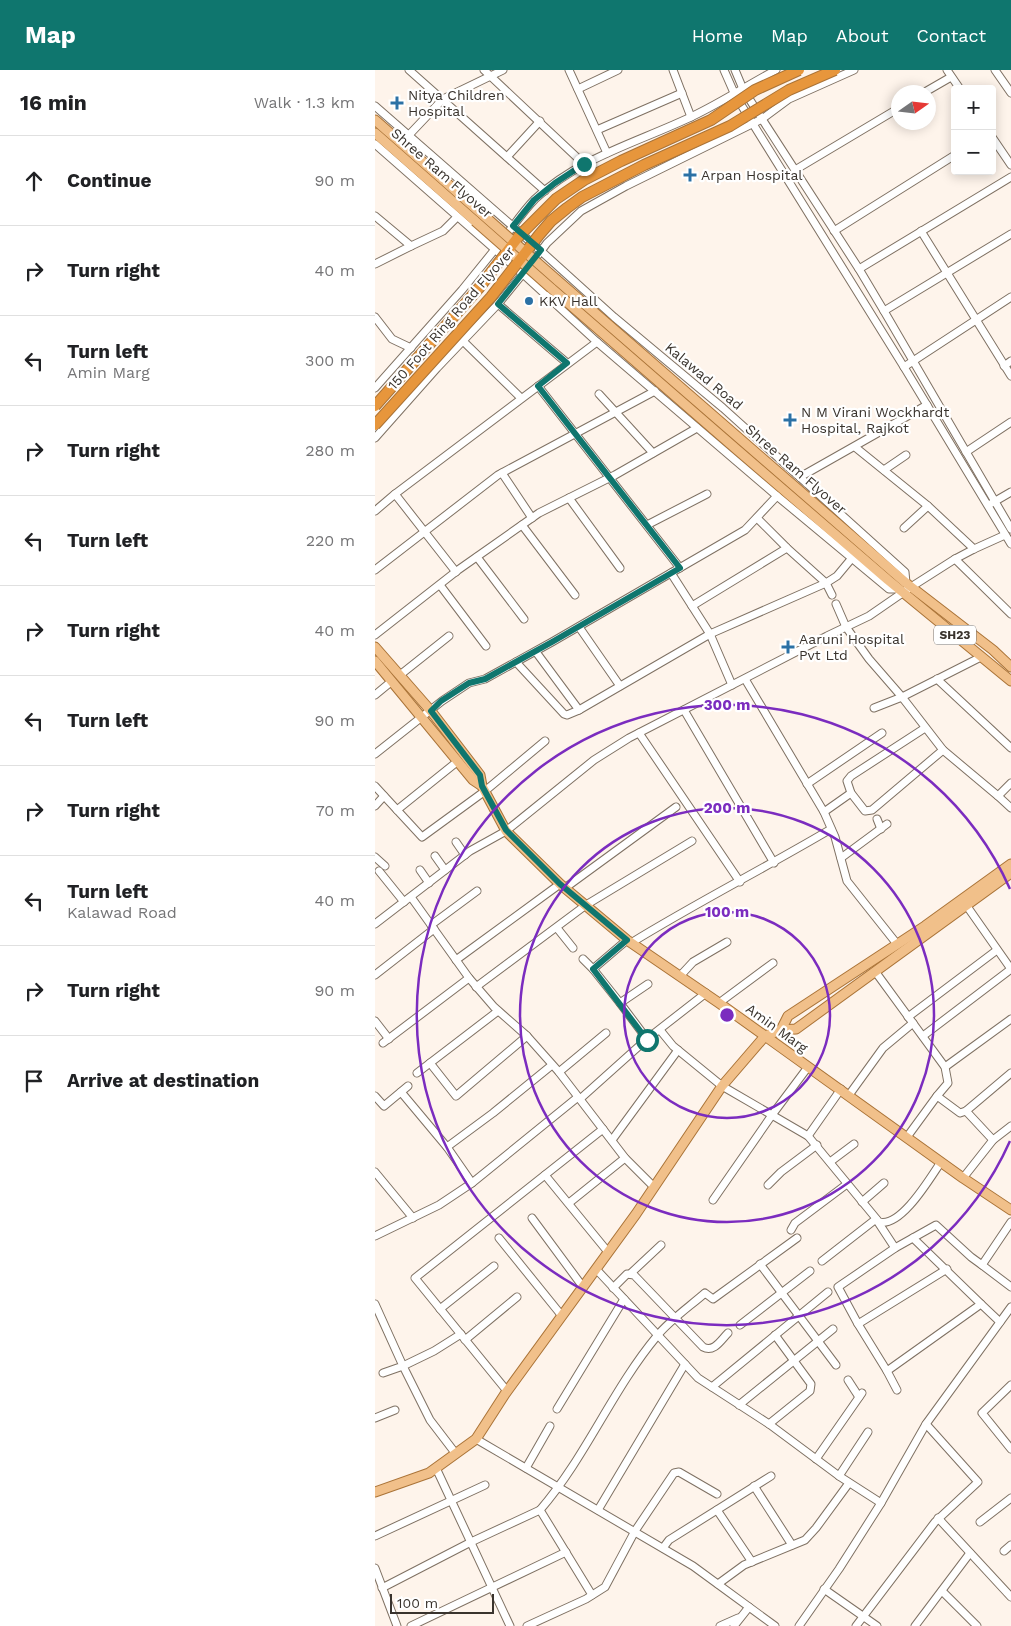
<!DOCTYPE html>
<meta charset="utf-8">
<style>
body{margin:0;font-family:"Work Sans",sans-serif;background:#f6f6f6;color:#202124}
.controls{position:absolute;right:15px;top:15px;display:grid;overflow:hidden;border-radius:5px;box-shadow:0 2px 12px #0003}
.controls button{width:45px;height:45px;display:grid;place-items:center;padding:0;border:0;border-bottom:1px solid #e0e0e0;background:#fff;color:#202124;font:25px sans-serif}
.compass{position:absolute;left:516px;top:15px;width:45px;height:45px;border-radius:50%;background:#fff;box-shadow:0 2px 12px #0003;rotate:76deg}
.scale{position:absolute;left:15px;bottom:12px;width:104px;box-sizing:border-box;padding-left:5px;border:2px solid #39332d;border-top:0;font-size:14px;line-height:18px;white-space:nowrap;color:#39332d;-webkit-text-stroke:4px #fff;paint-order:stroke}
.stop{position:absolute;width:15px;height:15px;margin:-11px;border:4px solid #0f766e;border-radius:50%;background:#fff}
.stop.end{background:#0f766e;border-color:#fff;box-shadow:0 1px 5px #0008}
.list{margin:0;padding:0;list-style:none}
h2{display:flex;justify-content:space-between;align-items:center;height:65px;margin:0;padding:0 20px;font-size:21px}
h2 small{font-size:16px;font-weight:400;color:#757577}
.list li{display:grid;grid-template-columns:32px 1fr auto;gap:15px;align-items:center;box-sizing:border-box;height:90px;padding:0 20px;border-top:1px solid #e0e0e0}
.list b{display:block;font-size:19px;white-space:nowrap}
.list p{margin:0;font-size:16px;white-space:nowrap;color:#757577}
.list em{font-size:16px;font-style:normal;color:#757577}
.icon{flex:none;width:28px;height:28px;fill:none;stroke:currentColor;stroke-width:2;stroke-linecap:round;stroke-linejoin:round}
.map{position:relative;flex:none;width:636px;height:1556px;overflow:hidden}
header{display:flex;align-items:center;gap:30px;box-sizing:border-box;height:70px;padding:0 25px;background:#0f766e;color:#fff}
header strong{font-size:24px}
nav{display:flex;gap:28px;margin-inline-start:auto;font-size:18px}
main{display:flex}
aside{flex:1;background:#fff}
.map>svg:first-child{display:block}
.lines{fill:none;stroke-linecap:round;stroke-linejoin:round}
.minor-casing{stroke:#7f7163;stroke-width:9}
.major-casing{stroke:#aa7337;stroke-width:11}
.minor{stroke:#fff;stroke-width:7}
.major{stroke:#f1c08a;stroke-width:9}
.major-bridge-casing{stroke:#aa7337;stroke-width:11;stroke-linecap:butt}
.highway-bridge-casing{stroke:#aa7337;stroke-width:12;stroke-linecap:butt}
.major-bridge{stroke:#f1c08a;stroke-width:9}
.highway-bridge{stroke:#e7963c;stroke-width:10}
.route{stroke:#0f766e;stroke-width:6}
.ring{fill:none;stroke:#7b2cbf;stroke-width:2.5}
.poi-dot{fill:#2b71a5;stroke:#fff;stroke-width:2}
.labels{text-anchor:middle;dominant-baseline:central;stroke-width:4.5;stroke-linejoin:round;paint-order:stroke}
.shield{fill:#fff;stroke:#74706c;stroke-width:1}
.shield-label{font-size:12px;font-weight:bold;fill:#39332d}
.poi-label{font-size:14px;fill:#39332d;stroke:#fff;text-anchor:start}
.street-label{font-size:14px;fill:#39332d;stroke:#fff}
.centre{fill:#7b2cbf;stroke:#fff;stroke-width:2.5}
.ring-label{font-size:15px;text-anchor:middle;font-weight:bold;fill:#7b2cbf;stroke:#fff;stroke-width:4.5;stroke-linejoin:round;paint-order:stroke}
</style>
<header>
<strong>Map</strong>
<nav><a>Home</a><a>Map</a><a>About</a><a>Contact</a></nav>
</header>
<main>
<aside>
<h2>16 min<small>Walk · 1.3 km</small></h2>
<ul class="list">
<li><svg class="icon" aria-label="ahead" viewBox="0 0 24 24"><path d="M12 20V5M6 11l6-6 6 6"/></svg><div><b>Continue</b></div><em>90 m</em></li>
<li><svg class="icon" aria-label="right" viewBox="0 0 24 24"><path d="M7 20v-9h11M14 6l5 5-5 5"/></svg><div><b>Turn right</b></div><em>40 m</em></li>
<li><svg class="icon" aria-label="left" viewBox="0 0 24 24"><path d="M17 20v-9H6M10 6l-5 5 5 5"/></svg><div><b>Turn left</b><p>Amin Marg</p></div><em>300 m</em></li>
<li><svg class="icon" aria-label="right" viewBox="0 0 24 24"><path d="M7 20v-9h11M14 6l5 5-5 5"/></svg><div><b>Turn right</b></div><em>280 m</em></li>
<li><svg class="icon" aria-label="left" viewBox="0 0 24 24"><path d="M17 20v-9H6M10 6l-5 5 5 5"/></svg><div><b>Turn left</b></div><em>220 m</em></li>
<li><svg class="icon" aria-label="right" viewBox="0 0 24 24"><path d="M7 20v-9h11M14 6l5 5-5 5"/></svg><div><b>Turn right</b></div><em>40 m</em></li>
<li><svg class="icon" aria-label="left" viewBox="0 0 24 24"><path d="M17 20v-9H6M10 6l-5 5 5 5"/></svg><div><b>Turn left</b></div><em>90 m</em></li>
<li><svg class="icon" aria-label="right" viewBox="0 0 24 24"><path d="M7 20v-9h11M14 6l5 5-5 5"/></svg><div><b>Turn right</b></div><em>70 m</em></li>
<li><svg class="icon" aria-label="left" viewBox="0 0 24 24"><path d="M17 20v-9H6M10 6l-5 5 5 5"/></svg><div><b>Turn left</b><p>Kalawad Road</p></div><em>40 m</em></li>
<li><svg class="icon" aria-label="right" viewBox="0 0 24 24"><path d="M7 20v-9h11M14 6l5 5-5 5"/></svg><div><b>Turn right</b></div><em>90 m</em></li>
<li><svg class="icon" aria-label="arrive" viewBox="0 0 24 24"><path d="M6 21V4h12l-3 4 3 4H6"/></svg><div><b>Arrive at destination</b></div></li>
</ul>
</aside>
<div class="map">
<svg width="636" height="1556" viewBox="0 0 636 1556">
<rect width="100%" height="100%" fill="#fef4eb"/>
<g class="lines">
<defs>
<g id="minor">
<path d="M34,0L170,121"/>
<path d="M109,0L209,94"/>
<path d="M194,0L232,83"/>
<path d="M298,0L316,47"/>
<path d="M349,0L360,25L529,297L636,474"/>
<path d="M360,0L368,19L387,49L484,199L509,241L636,459"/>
<path d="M572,0L585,19"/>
<path d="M620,0L636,23"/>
<path d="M203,19L243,0"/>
<path d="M550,22L576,7"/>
<path d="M0,36L166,181L239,247L348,338L530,502L531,513"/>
<path d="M222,60L307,23"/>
<path d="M33,66L68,29L128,0"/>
<path d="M617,67L636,95"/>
<path d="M0,74L148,204L222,272L402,426L514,519H524"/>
<path d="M132,87L165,51"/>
<path d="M420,100L524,38"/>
<path d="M0,146L36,176L0,194"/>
<path d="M459,161L580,85"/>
<path d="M546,161L636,306"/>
<path d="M129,168C139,155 149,140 160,129C205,87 264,72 318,46C347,32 373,15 401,0"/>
<path d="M36,176L68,161L82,147"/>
<path d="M157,193L172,173L206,141L251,116L387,49L414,29L479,0"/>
<path d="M484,199L636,107"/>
<path d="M123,234L192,293"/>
<path d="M509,241L636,164"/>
<path d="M0,247L17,269L36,278"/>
<path d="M87,270L146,328"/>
<path d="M629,296L636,291"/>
<path d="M529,297L636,227"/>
<path d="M163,316L305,498"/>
<path d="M0,318L87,220L121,178"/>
<path d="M224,324L278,383"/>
<path d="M0,368L62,298L123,234L150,201"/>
<path d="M480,377L553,436L599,479"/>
<path d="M591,382L636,352"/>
<path d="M509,400L531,385"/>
<path d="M127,403L157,448"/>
<path d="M425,407L552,335"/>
<path d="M20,424L222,272"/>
<path d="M194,428L245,498"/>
<path d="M617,433L636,422"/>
<path d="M0,441L20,424L81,502"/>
<path d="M382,448L412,478L451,513L462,506L477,488"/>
<path d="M147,455L200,525"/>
<path d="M272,455L332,424"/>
<path d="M529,458L553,436"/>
<path d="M102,487L149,549"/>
<path d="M580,489L636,544"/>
<path d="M0,500L123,405L280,321"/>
<path d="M296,503L335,564L357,615"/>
<path d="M65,515L111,576"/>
<path d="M461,534L471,557L494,589L527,627L568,680L623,726"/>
<path d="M317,536L412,478"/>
<path d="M204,557L245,616"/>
<path d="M0,565L83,500L164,443L240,405L322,358"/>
<path d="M161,582L204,640L335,564L451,513L457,525"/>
<path d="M141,592L189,644L192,645L204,640"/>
<path d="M25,605L74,566"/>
<path d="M370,609L449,742L460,767L472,811L522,874"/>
<path d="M562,609L636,678"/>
<path d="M0,625L17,611"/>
<path d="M499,638L527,627L606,587"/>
<path d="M309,640L399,793"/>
<path d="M550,658L476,706L472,711L476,723L490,741L497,740L568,680"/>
<path d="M264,663L365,812"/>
<path d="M0,684L67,631L94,613L110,609L177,572L370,460L402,426"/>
<path d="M636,713L623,726L636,738"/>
<path d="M432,714L507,663"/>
<path d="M0,716L47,767L110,721L170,671"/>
<path d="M0,736L9,726"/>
<path d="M22,740L83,691"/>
<path d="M449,742L476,723"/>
<path d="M502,749L506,759"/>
<path d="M81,772L90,785"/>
<path d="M60,786L70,800"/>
<path d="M0,787L10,796"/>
<path d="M466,788L512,754"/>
<path d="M45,800L54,813"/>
<path d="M4,801L29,832"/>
<path d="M190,818L301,737"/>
<path d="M36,827L94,908L119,937L152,966L184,1002L250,1088L279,1117"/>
<path d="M589,832L636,899"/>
<path d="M0,854L95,781L131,761L219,690L254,668L452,566L494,546L536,517L580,489L599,479L630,465"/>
<path d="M56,855L102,821"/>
<path d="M182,858L198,878"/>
<path d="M256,873C321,833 390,798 456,759"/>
<path d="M208,889L218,899"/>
<path d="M81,890L185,814"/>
<path d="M502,904L570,997L573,1013L562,1026"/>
<path d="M0,905L59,859"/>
<path d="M305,906L318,892L352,872"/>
<path d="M273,914L245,933L272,969L331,923"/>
<path d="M101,917L211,835L317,771"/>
<path d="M245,933L218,899L252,870"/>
<path d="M344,933L398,893"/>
<path d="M533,947L622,880"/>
<path d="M0,951L14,969"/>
<path d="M285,960L298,976L347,1016L433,1066L504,1152C526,1158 555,1108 566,1092"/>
<path d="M548,966L636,899"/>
<path d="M8,973L94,908"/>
<path d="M55,993L81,1026L152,966"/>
<path d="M570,997L636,949"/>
<path d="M184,1002L231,963"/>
<path d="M42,1003L123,941"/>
<path d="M26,1022L72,1077L97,1113"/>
<path d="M474,1025L508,978L538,953"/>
<path d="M0,1026L9,1036L33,1016"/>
<path d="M205,1029L272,969"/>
<path d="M591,1041L618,1070"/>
<path d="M433,1066L466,1019"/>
<path d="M532,1067L562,1026L585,1043L591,1041L636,1003"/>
<path d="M237,1070L303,980"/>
<path d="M72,1077L118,1043L177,995"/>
<path d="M455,1092L479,1074"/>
<path d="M0,1102L38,1148"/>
<path d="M170,1105L233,1182"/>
<path d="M588,1108L618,1070L636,1056"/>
<path d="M393,1115L406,1102L442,1075"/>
<path d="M338,1130L397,1045L433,997"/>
<path d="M487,1132L509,1113"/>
<path d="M194,1133L250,1088"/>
<path d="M157,1148L208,1217"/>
<path d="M636,1152L607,1195L636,1217"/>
<path d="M416,1160L420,1153L472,1114"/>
<path d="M0,1166L64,1135L97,1113L203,1027"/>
<path d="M124,1168L187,1246"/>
<path d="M538,1168L606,1234"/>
<path d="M447,1191L501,1149L520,1178"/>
<path d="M385,1194L461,1295"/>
<path d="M221,1199L323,1308L394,1354L464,1406L506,1433"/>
<path d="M255,1204L286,1175"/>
<path d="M238,1218L252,1204L259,1205L328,1277C339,1283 346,1270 353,1263"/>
<path d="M0,1234L28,1296L8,1303"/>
<path d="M65,1239L119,1196"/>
<path d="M483,1254L572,1199"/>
<path d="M365,1255L435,1201"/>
<path d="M90,1270L142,1227"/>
<path d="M512,1301L483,1254L463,1217L520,1178L561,1155L596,1187L607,1195"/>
<path d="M473,1310L484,1327"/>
<path d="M636,1315L607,1343L636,1379"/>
<path d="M337,1317L453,1222"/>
<path d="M522,1320L512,1301L606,1234L625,1252"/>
<path d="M132,1321L40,1208L228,1059"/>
<path d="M364,1335L458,1259"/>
<path d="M182,1339L249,1229"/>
<path d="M0,1348L20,1340"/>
<path d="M394,1354L435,1321L436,1314L400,1265"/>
<path d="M101,1369L318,1496L400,1556"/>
<path d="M81,1384L55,1350L28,1296L59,1281L86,1264"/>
<path d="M441,1389L487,1323"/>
<path d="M61,1398L135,1556"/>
<path d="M151,1398L175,1356"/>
<path d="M464,1406L493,1362"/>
<path d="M379,1416L417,1475"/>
<path d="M223,1440L310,1294"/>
<path d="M342,1440L377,1492"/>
<path d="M563,1448L636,1527"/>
<path d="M605,1452L636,1428"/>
<path d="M0,1466L110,1415"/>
<path d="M288,1478L294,1470L396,1406"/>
<path d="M629,1481L636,1475"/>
<path d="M0,1498L22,1556"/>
<path d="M343,1514L369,1495L430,1470L441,1458L474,1413"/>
<path d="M7,1518L96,1472L165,1440"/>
<path d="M449,1519L502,1556"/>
<path d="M567,1521L602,1556"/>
<path d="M217,1525L165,1440C211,1387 237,1320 282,1266C295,1250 314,1237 330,1223L338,1229L422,1168"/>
<path d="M36,1556L191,1482"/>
<path d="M152,1556L211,1529L230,1517L260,1461L299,1403L304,1402L342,1424"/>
<path d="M345,1556L363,1548"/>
<path d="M359,1556L374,1537"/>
<path d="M424,1556L464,1499L506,1433L551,1354L636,1237"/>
<path d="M481,1556L560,1452L603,1412L551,1354"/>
<path d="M540,1556L595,1483"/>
</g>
<g id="major">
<path d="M0,50L107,144"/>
<path d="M0,63L100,151"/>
<path d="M182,210L531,513L618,580L636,597"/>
<path d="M176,218L360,378L513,510L636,611"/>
<path d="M0,577L56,641L105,705L107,716L131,761L185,814L252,870L344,933L588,1108L636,1140"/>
<path d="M0,591L98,710L107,716"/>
<path d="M406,960L413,946L550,856L636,794"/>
<path d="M0,1422L54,1403L101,1369L130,1324L261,1144L347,1016L390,966L406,960L421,959L636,803"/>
</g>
</defs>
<!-- minor casing -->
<use href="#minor" class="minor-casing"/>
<!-- major casing -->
<use href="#major" class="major-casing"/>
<!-- minor -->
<use href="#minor" class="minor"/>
<!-- major -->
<use href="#major" class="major"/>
<defs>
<g id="major-bridge">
<path d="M107,144L182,210"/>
<path d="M100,151L176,218"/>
</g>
<g id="highway-bridge">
<path d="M0,336L104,218L144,166L181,129L209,110L246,91L336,50L380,20L424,0"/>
<path d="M0,355L116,227L164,165L176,151L192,138L207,127L269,95L355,56L414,20L460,0"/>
</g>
</defs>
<!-- major-bridge casing -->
<use href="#major-bridge" class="major-bridge-casing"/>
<!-- highway-bridge casing -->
<use href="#highway-bridge" class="highway-bridge-casing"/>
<!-- major-bridge -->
<use href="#major-bridge" class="major-bridge"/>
<!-- highway-bridge -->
<use href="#highway-bridge" class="highway-bridge"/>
</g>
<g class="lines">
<!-- route -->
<path class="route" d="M209,94L180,113L159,130L138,156L166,180L123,234L192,293L163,316L305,498L177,572L110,609L94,613L66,631L56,641L105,705L107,716L131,760L185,814L252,870L218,899L272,970"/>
</g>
<!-- distance rings -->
<g class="ring">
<circle cx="352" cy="945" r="103"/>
<circle cx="352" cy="945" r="207"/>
<path d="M635 1071A310 310 0 1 1 635 819"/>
</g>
<!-- markers -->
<g class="poi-dot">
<path d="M19.5 25.5h5v5h5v5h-5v5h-5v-5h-5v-5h5z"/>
<path d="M312.5 97.5h5v5h5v5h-5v5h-5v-5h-5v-5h5z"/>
<circle cx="154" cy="231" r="5"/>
<path d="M412.5 342.5h5v5h5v5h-5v5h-5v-5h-5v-5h5z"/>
<path d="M410.5 569.5h5v5h5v5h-5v5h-5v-5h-5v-5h5z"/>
</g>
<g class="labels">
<!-- shield labels -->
<rect class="shield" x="559" y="555.5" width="42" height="19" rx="4"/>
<g class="shield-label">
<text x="580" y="565">SH23</text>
</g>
<!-- poi labels -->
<g class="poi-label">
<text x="33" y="25">Nitya Children<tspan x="33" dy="16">Hospital</tspan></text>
<text x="326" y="105">Arpan Hospital</text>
<text x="164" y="231">KKV Hall</text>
<text x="426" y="342">N M Virani Wockhardt<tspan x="426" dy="16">Hospital, Rajkot</tspan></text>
<text x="424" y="569">Aaruni Hospital<tspan x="424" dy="16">Pvt Ltd</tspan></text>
</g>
<!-- street labels -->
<g class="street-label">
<text transform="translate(67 103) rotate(41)">Shree Ram Flyover</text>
<text transform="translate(76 248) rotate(-49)">150 Foot Ring Road Flyover</text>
<text transform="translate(329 306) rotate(40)">Kalawad Road</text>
<text transform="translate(421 399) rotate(41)">Shree Ram Flyover</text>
<text transform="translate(402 958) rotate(36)">Amin Marg</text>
</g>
</g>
<circle cx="352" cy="945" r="8" class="centre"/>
<g class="ring-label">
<text x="352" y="640">300 m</text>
<text x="352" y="743">200 m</text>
<text x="352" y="847">100 m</text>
</g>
</svg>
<div class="controls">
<button>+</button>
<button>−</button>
</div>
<svg class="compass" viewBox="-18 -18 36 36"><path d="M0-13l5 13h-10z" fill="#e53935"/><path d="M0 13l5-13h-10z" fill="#757577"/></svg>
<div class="scale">100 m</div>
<div class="stop" style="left:272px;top:970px"></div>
<div class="stop end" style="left:209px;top:94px"></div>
</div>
</main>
